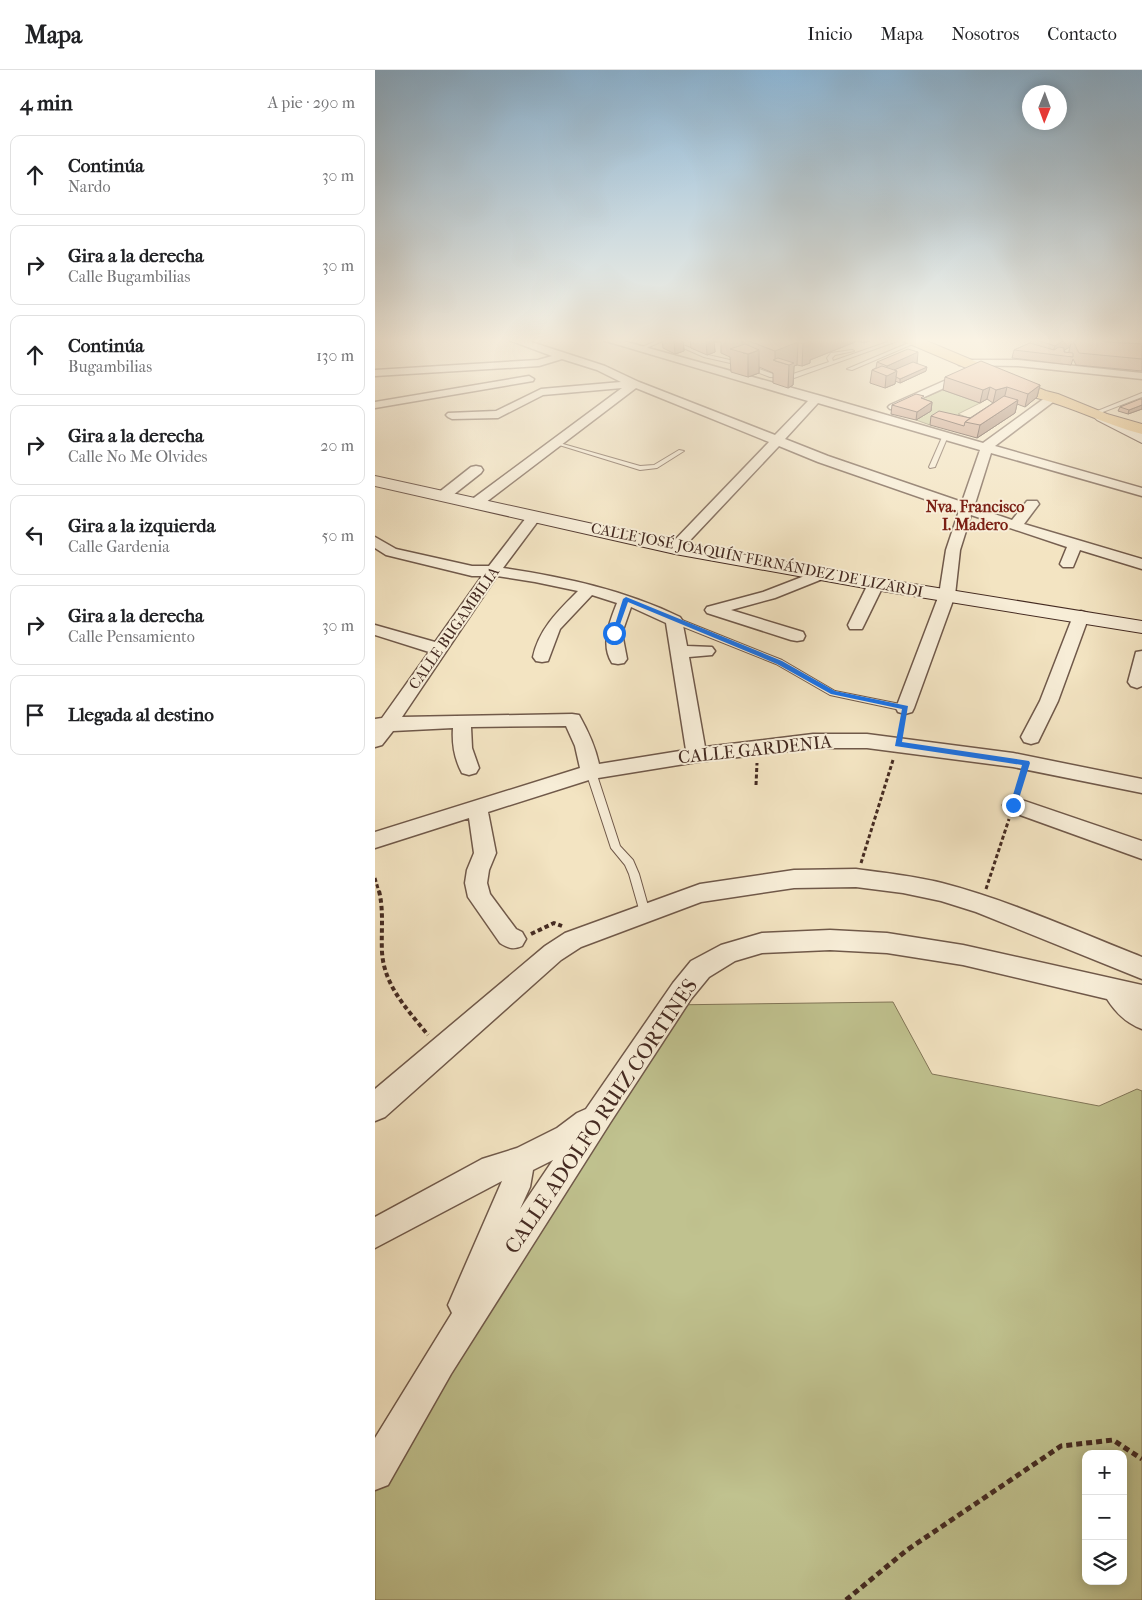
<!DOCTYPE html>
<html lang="es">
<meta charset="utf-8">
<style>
body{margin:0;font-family:"IM FELL French Canon",serif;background:#f6f6f6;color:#202124}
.controls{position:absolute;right:15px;bottom:15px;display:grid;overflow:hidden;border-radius:10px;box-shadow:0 2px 12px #0003}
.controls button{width:45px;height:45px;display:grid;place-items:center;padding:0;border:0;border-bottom:1px solid #e0e0e0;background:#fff;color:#202124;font:25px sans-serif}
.compass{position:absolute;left:647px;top:15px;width:45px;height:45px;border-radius:50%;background:#fff;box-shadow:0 2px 12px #0003;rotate:181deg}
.stop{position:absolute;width:15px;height:15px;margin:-11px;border:4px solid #1a73e8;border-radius:50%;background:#fff}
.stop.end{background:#1a73e8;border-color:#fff;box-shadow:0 1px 5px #0008}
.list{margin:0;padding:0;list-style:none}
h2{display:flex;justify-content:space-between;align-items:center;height:65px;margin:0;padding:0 20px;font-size:21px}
h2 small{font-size:16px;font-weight:400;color:#757577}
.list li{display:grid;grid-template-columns:32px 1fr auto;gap:15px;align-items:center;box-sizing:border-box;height:80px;margin:0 10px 10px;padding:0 10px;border:1px solid #e0e0e0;border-radius:10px}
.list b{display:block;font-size:19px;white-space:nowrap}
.list p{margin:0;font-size:16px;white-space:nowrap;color:#757577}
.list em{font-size:16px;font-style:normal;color:#757577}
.icon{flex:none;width:28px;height:28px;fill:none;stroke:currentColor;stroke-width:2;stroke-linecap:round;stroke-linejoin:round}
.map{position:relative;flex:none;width:767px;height:1530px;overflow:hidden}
header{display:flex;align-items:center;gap:30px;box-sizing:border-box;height:70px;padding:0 25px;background:#fff;border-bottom:1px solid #e0e0e0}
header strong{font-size:24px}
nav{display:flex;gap:28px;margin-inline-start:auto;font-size:18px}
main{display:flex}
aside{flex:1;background:#fff}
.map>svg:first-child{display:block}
.green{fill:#c0c28f;stroke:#827658;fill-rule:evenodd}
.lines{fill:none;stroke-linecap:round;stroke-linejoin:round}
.stream{stroke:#7d8180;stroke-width:2.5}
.lane-casing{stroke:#70594a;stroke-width:2}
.street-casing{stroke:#70594a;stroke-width:3}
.secondary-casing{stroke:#452b22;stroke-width:2}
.primary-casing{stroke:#452b22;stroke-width:2}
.path-far2{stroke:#452b22;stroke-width:3;stroke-dasharray:4 2.5;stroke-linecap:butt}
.path-far1{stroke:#452b22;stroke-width:4;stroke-dasharray:4.5 3;stroke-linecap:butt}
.path{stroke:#452b22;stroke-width:5;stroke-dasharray:6 4;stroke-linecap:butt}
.lane{fill:#f7edd7;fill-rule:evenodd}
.street{fill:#f7edd7;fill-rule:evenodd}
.secondary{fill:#f7edd7;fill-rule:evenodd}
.primary{fill:#eac281;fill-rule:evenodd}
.wall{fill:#c29780;stroke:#452b22;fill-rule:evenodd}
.shaded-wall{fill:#9e7b68;stroke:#452b22}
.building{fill:#e2b095;stroke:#452b22}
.route{fill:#1a73e8}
.labels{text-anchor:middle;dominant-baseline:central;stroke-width:4;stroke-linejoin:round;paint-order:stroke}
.far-street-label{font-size:15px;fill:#452b22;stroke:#f7edd7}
.far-quarter-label{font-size:16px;font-weight:bold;fill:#7a1f14;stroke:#f7edd7}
.street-label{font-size:18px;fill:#452b22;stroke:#f7edd7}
.near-street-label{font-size:21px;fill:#452b22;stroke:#f7edd7}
</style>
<header>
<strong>Mapa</strong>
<nav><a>Inicio</a><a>Mapa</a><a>Nosotros</a><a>Contacto</a></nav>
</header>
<main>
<aside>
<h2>4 min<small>A pie · 290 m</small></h2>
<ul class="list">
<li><svg class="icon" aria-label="ahead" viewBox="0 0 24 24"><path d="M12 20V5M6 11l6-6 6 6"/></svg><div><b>Continúa</b><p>Nardo</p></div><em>30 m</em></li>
<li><svg class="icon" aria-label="right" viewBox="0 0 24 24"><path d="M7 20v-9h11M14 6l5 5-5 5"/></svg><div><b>Gira a la derecha</b><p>Calle Bugambilias</p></div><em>30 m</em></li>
<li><svg class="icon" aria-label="ahead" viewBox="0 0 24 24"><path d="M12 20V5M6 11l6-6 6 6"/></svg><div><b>Continúa</b><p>Bugambilias</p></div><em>130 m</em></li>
<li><svg class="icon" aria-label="right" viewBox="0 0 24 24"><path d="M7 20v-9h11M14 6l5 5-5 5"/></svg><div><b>Gira a la derecha</b><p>Calle No Me Olvides</p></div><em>20 m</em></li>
<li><svg class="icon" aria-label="left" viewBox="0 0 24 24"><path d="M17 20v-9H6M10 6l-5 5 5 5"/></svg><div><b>Gira a la izquierda</b><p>Calle Gardenia</p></div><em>50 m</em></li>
<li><svg class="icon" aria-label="right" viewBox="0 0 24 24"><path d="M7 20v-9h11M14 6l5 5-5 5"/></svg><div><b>Gira a la derecha</b><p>Calle Pensamiento</p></div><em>30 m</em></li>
<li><svg class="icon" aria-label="arrive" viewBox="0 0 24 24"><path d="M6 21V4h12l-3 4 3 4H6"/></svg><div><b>Llegada al destino</b></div></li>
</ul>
</aside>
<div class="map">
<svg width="767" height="1530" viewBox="0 0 767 1530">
<rect width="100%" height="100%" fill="#f3e4c2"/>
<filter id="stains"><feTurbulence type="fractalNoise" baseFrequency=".004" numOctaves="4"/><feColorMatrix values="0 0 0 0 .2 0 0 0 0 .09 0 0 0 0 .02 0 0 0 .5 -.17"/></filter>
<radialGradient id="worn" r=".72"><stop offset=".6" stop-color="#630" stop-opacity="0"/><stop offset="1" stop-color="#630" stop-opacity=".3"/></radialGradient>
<!-- green -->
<g class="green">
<path d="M568,320L605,333L583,344L605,352L563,350L555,355L541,350L555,341L540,332Z"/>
<path d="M518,932L557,1004L724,1036L762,1019L767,1021V1530H0V1402L291,935ZM711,1384H748V1511H711Z"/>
</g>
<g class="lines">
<!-- stream -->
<path class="stream" d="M70,269H137"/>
<defs>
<g id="lane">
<path d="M285,269H292L267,280L263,279Z"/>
<path d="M521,269H528L419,308L395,307L364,295L329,287L299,274L303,273L333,285L368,293L398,304H418L454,292L452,288L456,283L477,280L479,281L460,285L457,288L458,291Z"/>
<path d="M543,269L547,270L477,300L472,299Z"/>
<path d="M767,323V327L720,345L715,344Z"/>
<path d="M568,365L573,366L560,397L555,398L554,397Z"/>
<path d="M181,372L265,396L279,395L304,380L309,381L282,398L265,400L181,374Z"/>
<path d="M296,548H302L407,590L460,621L530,635L534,638L530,641L455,625L401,594L296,552Z"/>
<path d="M216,699L221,702L245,776L258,790L264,804L275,843L274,846L270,848L266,846L254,804L250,795L236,778L211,702Z"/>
</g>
<g id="street">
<path d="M131,269H147L230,296L264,312L400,365L433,331L224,269H241L446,326L608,373L674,325H682L684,327L682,329L620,376L767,418V426L616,383L599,437L637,450L652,431H662L664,434L649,454L767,489V499L705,480L698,497H688L685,494L692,477L596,445L585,480L580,525L539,638L537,642L530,644L523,642L521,638L564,525L571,480L584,441L443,392L404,376L305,481H295L293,478L295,475L394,372L261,318L106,436H96L94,433L96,430L247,318L168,325L123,348L77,349L73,347L71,345L73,343L121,341L166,319L246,312L222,300L187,289L164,296L0,306V300L163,290L177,286ZM443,333L605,380L587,432L453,386L410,369Z"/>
<path d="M588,290H643L767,303V309L643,296L584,295L583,293Z"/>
<path d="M596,299L601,302L600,304L523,339H515L513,337L515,335Z"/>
<path d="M154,306L159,309L158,311L0,338V332Z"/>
<path d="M101,396L106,397L108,400L106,403L73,429H63L61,426L63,423L96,397Z"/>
<path d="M159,443L164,444L166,447L128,498C189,507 249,520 305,547L307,550L312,576L337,577L340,581L337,585L314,587L330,677L438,664H492L638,683L767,709V723L638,697L492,678H438L322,692L217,709L113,742L121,783L114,800L112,813L115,824L141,859L147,862L151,869L147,876C138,880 133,878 125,873L93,827L90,813L92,800L99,783L94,748L0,778V762L205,698L200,676L191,656L96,657L97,678L104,698L101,703L94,705L87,703C79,688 77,674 78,658L18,661L7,675L0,677V649L7,648L54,582L0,565V555L60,572L107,506H97L11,485L0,478V467L21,479L97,496H114L154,444ZM122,506L160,512L203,521C183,541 164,559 158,587L161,591L167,592L173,591L185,559L217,525L242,533C235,551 225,574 237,593L243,594L249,593L252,589L247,563L256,537L291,553L311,680L224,694C220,676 213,661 204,645L197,644L27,647Z"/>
<path d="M445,500L450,502L453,505L450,508L400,528L356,540L428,562L430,566L428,570L422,571L416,570L332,543L330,540L332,537L388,522Z"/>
<path d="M501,509L507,511L509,514L489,555L487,559H475L473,555L493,514L495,511Z"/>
<path d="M706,541L712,543L714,546L683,631L663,672L656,674L649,672L646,667L665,631L698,546L700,543Z"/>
<path d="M767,581V616L762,618L756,616L753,612L761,582Z"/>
<path d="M638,727L767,771V789L631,740L628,735L631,730Z"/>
<path d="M481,799C510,803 539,806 567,813C636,831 701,861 767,887V909L601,842L566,831L528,823L481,817L419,818L326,832L206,877L186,890L10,1047L0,1051V1019L170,876L190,863L325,814L419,800Z"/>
<path d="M455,860L512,863L588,875L767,915V959C751,953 741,943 732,929L588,895L512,883L455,880L387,883L360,891L334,907L316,929L235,1053L76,1304L13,1415L0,1420V1368L77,1243L73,1235L127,1111L0,1178V1147L107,1089L142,1078L182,1058L202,1043L211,1039L298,913L316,891L346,875L387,863ZM178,1090L145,1139L155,1117L158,1100Z"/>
</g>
<g id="secondary">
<path d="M727,342L767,362V373L722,350L719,347L722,344Z"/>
<path d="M0,406L300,472L501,508L767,551V563L501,520L300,484L0,416Z"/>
</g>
<path id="primary" d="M529,269H547L671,321L683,324L732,344L767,354V364C731,355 698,337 662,328L530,272Z"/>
</defs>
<!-- lane casing -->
<use href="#lane" class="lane-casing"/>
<!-- street casing -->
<use href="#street" class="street-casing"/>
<!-- secondary casing -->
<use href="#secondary" class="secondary-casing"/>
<!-- primary casing -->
<use href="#primary" class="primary-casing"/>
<!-- path-far2 -->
<g class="path-far2">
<path d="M381,715L382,693"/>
<path d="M642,722L647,706"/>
<path d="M486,793L518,690"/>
<path d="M0,808L4,822"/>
<path d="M611,819L634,749"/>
</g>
<!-- path-far1 -->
<g class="path-far1">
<path d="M4,821C9,841 6,861 7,882C9,916 33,940 53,965"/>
<path d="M156,864L179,853L187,856"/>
</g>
<!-- path -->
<path class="path" d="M471,1530L532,1480L686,1376L738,1370L767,1389"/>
<!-- lane -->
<use href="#lane" class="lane"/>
<!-- street -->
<use href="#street" class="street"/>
<!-- secondary -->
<use href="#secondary" class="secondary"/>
<!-- primary -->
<use href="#primary" class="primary"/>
</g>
<!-- wall -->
<g class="wall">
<path d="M287,269H308L309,281L300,284L288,278Z"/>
<path d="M315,269H499L489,273L480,270V272L435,290V293L427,296L422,295L419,296L418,315L413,318L398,313V303L384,297V303L373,307L356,302L355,287L346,283V272H339L340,282L332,285L316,278Z"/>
<path d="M656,269H749L751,273L767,274V301L701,295L698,289L696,295L637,288L639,280L655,273ZM694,277H695L694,281V283L689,282V280Z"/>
<path d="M502,292L542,294L551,301L525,313L520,311V314L510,318L495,313L497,300L501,298Z"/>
<path d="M570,307L665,315L662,327L650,337L642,334L640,343L602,368L555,355L556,346L595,348L618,333L612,329L605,333L568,320Z"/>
<path d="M548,329L557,332L556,341L541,350L516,344L517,335Z"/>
<path d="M767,329V339L753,344L743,341L745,337Z"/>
</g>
<!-- shaded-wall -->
<g class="shaded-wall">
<path d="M299,269H308L309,281L300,284Z"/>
<path d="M331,269H339L340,282L332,285Z"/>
<path d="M366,269H421L423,272L422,295L419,296L418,315L413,318L414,295L400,291V281L374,271V284L384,280V303L373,307V284L368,283L367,270Z"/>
<path d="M431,269H480V272L435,290V293L427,296L428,274Z"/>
<path d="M490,269H499L489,273Z"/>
<path d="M691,269H697L695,277L681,285L677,284L680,276Z"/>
<path d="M543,282L542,294L522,303L520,314L510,318L512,296Z"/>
<path d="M552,297L551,301L525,313V309Z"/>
<path d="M665,315L662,327L650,337L653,324Z"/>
<path d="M615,317L612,329L605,333L608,320Z"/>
<path d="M632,317L629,329L618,333L621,320Z"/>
<path d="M643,330L640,343L602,368L605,355Z"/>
<path d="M557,332L556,341L541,350L542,342Z"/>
<path d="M767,335V339L753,344L754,340Z"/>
</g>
<!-- building -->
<g class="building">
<path d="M377,269H431L436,271L428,274L423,272L400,281L374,271Z"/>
<path d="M658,269H691L680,276Z"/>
<path d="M697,269H729L730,272L767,274V289L704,283Z"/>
<path d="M736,269H749L751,273L730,272V271H737Z"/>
<path d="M655,273L679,280L684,277L689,278V282L698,283V287L639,280Z"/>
<path d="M370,274L384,280L373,284L355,279Z"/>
<path d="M533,279L543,282L512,296L502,292Z"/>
<path d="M403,288L419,293L414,295L398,290Z"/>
<path d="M606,291L665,315L653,324L632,317L621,320L615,317L608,320L570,307Z"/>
<path d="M538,292L552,297L525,309L521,307L522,301L519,300Z"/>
<path d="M507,296L522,301L512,306L497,300Z"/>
<path d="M541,324L549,326L546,328L557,332L542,342L517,335Z"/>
<path d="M629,326L643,330L605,355L590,352Z"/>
<path d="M765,329H767V335L754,340L745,337Z"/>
<path d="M564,341L595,348L590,352L589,356L556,346Z"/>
</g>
<!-- sky -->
<linearGradient id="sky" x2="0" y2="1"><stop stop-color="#8cb7d8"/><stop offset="0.56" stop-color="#faf3e4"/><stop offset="1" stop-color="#faf3e4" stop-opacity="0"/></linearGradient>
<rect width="767" height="483" fill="url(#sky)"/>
<!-- route -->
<path class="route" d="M251,527L407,591L460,621L533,636L527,672L654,691L655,693L642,735L638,738L635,735L647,695L520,676L527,639L456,624L402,594L253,532L242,563L237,564L248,529Z"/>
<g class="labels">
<!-- far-street labels -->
<g class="far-street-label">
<text transform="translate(382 490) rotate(11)">CALLE JOSÉ JOAQUÍN FERNÁNDEZ DE LIZARDI</text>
<text transform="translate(79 558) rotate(-55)">CALLE BUGAMBILIA</text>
</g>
<!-- far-quarter labels -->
<g class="far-quarter-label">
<text x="600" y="436">Nva. Francisco<tspan x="600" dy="18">I. Madero</tspan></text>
</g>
<!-- street labels -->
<g class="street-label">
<text transform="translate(380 680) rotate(-6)">CALLE GARDENIA</text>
</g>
<!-- near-street labels -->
<g class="near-street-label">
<text transform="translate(226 1046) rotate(-56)">CALLE ADOLFO RUIZ CORTINES</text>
</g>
</g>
<rect width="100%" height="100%" filter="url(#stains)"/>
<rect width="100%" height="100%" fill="url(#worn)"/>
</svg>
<div class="controls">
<button>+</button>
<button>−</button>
<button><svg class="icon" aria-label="layers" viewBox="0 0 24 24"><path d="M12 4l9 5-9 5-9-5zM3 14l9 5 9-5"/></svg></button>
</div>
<svg class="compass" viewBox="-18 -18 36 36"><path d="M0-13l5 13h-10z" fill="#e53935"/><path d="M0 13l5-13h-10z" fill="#757577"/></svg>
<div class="stop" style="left:239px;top:563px"></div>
<div class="stop end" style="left:638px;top:735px"></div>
</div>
</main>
